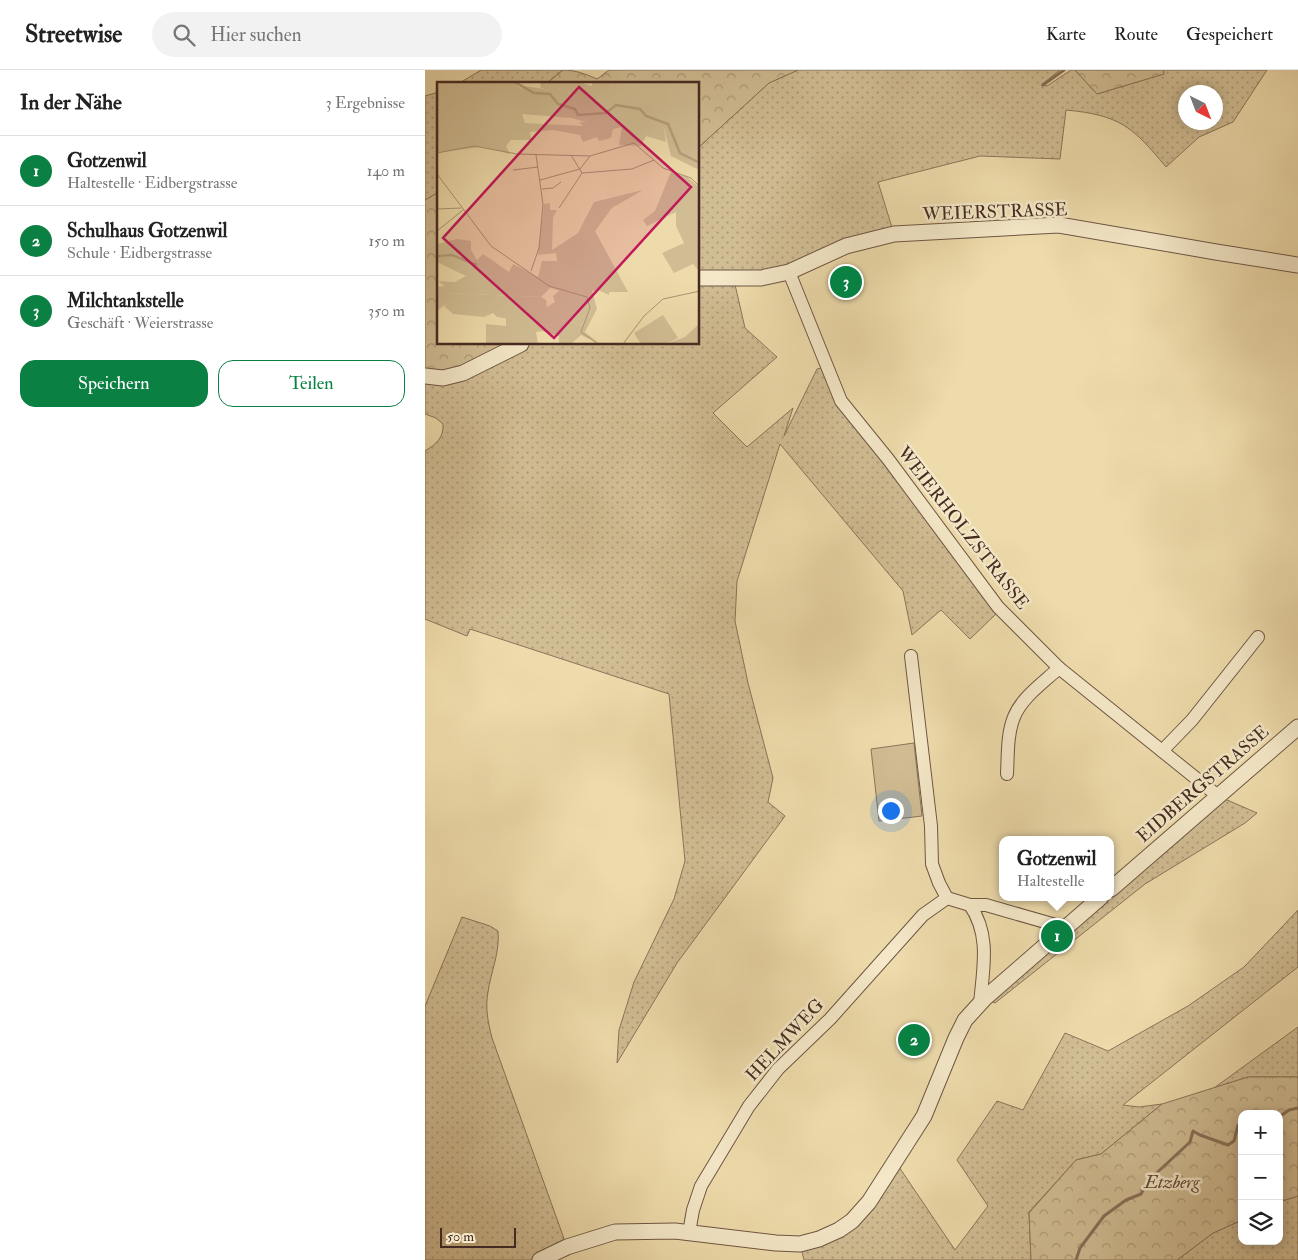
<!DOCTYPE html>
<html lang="de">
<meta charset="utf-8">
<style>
body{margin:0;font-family:"IM FELL Double Pica",serif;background:#f2f2f2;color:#222}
.controls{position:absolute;right:15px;bottom:15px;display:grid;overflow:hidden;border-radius:10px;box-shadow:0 2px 12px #0003}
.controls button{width:45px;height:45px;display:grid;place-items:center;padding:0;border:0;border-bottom:1px solid #e0e0e0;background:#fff;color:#222;font:25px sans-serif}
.compass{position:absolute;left:753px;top:15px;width:45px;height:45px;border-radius:50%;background:#fff;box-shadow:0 2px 12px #0003;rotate:138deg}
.scale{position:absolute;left:15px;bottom:12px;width:76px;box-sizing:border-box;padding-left:5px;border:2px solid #452a21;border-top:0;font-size:14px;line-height:18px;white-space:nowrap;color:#452a21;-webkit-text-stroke:4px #f4e8c8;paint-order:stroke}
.you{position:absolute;left:465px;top:740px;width:18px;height:18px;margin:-12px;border:4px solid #fff;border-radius:50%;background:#1a73e8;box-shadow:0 0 0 8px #1a73e833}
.badge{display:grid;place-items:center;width:32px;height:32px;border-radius:50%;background:#0b8043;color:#fff;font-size:16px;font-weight:700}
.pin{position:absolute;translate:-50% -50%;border:2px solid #fff;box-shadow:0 1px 5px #0006}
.popup{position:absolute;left:574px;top:766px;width:115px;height:65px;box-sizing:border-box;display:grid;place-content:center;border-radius:10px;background:#fff;filter:drop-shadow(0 1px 4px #0005);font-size:16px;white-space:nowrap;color:#767676}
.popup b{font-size:19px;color:#222}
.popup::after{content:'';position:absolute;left:50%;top:100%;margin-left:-10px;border:10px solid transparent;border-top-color:#fff}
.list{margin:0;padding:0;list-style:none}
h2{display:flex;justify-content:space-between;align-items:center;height:65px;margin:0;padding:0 20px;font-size:21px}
h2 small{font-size:16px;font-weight:400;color:#767676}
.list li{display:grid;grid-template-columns:32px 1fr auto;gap:15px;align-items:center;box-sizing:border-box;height:70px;padding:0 20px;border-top:1px solid #e0e0e0}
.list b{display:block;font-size:19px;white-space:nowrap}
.list p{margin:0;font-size:16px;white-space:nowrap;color:#767676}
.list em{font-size:16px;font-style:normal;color:#767676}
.actions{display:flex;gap:10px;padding:15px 20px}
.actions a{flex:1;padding:11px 0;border:1px solid #0b8043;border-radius:15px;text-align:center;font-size:18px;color:#0b8043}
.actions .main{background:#0b8043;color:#fff}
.icon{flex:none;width:28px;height:28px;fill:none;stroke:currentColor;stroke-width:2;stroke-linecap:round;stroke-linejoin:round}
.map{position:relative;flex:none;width:873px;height:1190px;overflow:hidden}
header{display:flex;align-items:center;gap:30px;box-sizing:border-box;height:70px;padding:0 25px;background:#fff;border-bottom:1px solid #e0e0e0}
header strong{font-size:24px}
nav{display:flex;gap:28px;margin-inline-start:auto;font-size:18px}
.search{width:350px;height:45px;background:#f2f2f2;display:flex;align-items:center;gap:12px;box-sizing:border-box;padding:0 18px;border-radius:28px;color:#767676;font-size:19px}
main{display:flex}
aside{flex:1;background:#fff}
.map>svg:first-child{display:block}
.grass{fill:url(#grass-dots);stroke:#8b745a;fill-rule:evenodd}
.forest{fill:url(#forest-crowns);stroke:#8b745a}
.garden{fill:#d1bd94;stroke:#8b745a}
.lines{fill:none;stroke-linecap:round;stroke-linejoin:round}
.stream{stroke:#887058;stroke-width:3}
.minor-casing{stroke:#6f5644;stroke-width:14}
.tertiary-casing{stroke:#6f5644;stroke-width:17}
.minor{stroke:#f4e8c8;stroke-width:12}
.tertiary{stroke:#f4e8c8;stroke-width:15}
.labels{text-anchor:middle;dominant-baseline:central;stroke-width:5;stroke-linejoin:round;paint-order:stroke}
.street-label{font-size:18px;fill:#452a21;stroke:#f4e8c8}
.park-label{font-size:18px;font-style:italic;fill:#614738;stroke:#f4e8c8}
.inset-river{fill:none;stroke:#b59f7c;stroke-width:2.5}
.inset-road{fill:none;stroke:#aa9474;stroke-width:1}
.view{fill:#c2185b;fill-opacity:0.15;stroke:#c2185b;stroke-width:2.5}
.inset-edge{fill:none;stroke:#452a21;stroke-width:2.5}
</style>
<header>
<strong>Streetwise</strong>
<div class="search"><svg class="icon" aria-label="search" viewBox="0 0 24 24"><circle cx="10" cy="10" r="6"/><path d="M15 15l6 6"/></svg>Hier suchen</div>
<nav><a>Karte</a><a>Route</a><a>Gespeichert</a></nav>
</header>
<main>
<aside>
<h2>In der Nähe<small>3 Ergebnisse</small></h2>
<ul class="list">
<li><span class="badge">1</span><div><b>Gotzenwil</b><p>Haltestelle · Eidbergstrasse</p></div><em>140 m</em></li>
<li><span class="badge">2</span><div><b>Schulhaus Gotzenwil</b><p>Schule · Eidbergstrasse</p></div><em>150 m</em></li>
<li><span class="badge">3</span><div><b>Milchtankstelle</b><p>Geschäft · Weierstrasse</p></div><em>350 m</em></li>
</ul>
<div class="actions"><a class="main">Speichern</a><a>Teilen</a></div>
</aside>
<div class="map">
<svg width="873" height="1190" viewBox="0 0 873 1190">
<defs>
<pattern id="grass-dots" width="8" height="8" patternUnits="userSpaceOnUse" patternTransform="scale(1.25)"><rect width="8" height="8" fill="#d1bd94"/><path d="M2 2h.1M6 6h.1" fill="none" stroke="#ab9a78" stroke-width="1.8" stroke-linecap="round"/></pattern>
<pattern id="forest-crowns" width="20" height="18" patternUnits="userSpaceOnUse" patternTransform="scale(1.25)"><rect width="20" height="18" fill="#d1bd94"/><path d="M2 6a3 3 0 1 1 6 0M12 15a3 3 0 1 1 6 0" fill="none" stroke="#ab9a78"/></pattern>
</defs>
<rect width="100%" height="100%" fill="#eedbab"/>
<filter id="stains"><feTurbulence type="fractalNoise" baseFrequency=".004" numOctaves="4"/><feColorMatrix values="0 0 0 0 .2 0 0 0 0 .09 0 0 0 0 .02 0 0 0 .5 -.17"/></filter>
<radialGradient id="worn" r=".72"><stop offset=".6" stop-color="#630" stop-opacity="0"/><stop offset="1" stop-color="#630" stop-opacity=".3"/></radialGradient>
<!-- grass -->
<g class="grass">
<path d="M56,0H138L121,14H33Z"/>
<path d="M373,0H635L616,15L622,16L646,0H650L672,24L738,4V0H842L808,52L774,67L741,97C708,57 695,45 641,40L635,89L555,86L453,112L469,164L361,199L308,206L320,258L352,287L288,343L322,377L368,338L359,366L392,299L396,298L571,544L545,569L516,540L487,565L478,521L355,374L312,511L310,551L323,613L348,708L343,732L360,746L252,893L192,993L194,960L209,912L249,829L260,791L244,624L45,559L42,566L0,549V381C11,374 19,368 18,354L11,348L0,344V306L96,274H274V77L344,13ZM761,22H791V52H761Z"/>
<path d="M14,22V122L0,130V26Z"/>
<path d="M793,726L832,743L820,753L720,814L570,933L560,928L676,827H686V819Z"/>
<path d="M873,840V897L698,1035L714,1037L737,1034L676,1084L651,1090L604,1142L606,1190H379L375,1174L414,1160L470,1091L530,1180L563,1136L532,1090L572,1031L598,1040L640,963L683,981L763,936L819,897Z"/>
<path d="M37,847L65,856L73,861C75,883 66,901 63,922C60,938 63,952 67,968L142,1177L115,1190H0V936Z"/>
<path d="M873,957V1007H823L789,1018Z"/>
<path d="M873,1126V1190H752L788,1163L817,1150V1171H854V1132Z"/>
</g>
<!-- forest -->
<g class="forest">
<path d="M138,0C150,0 161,4 172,9L184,0H373L344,13L274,77V14H121Z"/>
<path d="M650,0H738L739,4L672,24Z"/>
<path d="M14,122V274H96L57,294L0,306V130Z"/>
<path d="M823,1007H873V1126L854,1132V1044H817V1150L788,1163L752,1190H606L604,1143L651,1090L676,1084L737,1034Z"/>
</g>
<!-- garden -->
<path class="garden" d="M489,673L497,746L454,751L446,679Z"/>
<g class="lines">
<!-- stream -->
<g class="stream">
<path d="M618,15L639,0"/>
<path d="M854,1047L864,1040L873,1038"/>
<path d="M651,1190L655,1178L679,1146L701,1130L716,1124L723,1111L765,1072L768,1061L775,1065L803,1075L809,1071L813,1055L817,1054"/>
</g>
<defs>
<g id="minor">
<path d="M364,202L416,331L463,389L573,537L634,598L793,726"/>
<path d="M486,586L506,756L507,794L514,813L522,828L545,835H561L641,858"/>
<path d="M737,681L767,650L833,567"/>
<path d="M582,704C583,685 582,664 589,647C597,627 619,612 634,598"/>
<path d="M545,835C566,866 558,898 555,934"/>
<path d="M264,1163L268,1140L276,1116L324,1036L353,999L405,949L498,845L522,828"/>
</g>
<g id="tertiary">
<path d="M274,208H336L364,202L421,176L469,164L634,155L791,182L873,195"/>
<path d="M0,306L18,308L38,303L96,274"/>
<path d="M686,819L873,657"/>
<path d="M115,1190L142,1177L190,1162L250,1161L351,1173L375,1174L394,1169L414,1160L427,1151L444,1132L499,1046L531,968L540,950L560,928L676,827"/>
</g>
</defs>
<!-- minor casing -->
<use href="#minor" class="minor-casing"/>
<!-- tertiary casing -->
<use href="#tertiary" class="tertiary-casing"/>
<!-- minor -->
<use href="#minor" class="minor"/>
<!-- tertiary -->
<use href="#tertiary" class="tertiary"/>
</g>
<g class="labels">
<!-- street labels -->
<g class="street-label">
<text transform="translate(570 142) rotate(-2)">WEIERSTRASSE</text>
<text transform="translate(538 458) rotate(52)">WEIERHOLZSTRASSE</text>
<text transform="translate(778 714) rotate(-41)">EIDBERGSTRASSE</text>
<text transform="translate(360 970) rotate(-47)">HELMWEG</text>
</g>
<!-- park labels -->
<g class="park-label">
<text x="747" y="1112">Etzberg</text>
</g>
</g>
<!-- overview -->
<g transform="translate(12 12)">
<rect width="262" height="262" fill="#eedbab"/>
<path d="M0,0H79L88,13L111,15L133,36L85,32L88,41L146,44L142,40L171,41L180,30L189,29L204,33L206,37L227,46L229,60L209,54L204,64L182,63L185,45L176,47L174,56L162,59L160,55L146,60L143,53L116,48L93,50L94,58H74L69,64L73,72L44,65L0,71ZM103,0H142L155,4V0H175L174,7L184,12L169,19L150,18L114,3L112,8L104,6ZM234,90L250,95L262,105V189L256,182L237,191L225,171L247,161L239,144V130L210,144L206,138L218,129ZM206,108L175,126L158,149L191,210H172V213L161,208L155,209L160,227L148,250L163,262L144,253L134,262H122V254L105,249L99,250L101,262H49V242L69,244V236L96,235L110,244L125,238L145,243L152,217L113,206L104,215L12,211L9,222L0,229V205L8,204L1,199L18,200L29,194L0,180V175L15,174L29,182L40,183L24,171L21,175L14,171L0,173V162L20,157L34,159V168L40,178L46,172L72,190L76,182L101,195L105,179H120L119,171L101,173L107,122L113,121V128H120L116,135L115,168L141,151L157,120ZM226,233L241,256L229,262H204L197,251Z" fill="#d1bd94"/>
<path d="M175,0H262L263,84L260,87L234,74L227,46L205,37L204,33L181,30L171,41L159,43L128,34L111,15L83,16L86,10L82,3L112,8L114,3L150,18L169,19L184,12L174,7ZM16,169L21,174L23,171L34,176V182L40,184L29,182L15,174L0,175ZM124,207L147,213L153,220L145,243L125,238L110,244L99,240L96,235L80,238L60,235L56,231L47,235L16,232L8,225L11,211L104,215L109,218L110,225L118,220L116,214ZM262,242V262H229L248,255Z" fill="#d1bd94"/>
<path class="inset-river" d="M78,0L97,11L113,12L121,22L138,27L141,33L169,31L179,23L203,27L209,34L231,42L243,71L263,81M0,174L15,173L40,183"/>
<path class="inset-road" d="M0,71L37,64L80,72L153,74L197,61L226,86L254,96L263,105M76,88L101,85M145,91L195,87L217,78M0,92L54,164L112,204L150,215L153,226L144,250L161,262M103,98L143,87L153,74M105,107L116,106L124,100M122,126L145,91L134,73M0,127L24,126M0,149L26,128M94,189L102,166L106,122L99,73M186,262L207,234L226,217L263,209"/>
<path class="view" d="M142,5L254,105L117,256L6,156Z"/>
<rect width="262" height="262" class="inset-edge"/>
</g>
<rect width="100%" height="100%" filter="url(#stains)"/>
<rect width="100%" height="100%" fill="url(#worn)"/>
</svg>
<div class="controls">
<button>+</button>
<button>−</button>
<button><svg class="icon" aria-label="layers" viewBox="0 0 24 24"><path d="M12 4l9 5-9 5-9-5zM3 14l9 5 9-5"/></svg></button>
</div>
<svg class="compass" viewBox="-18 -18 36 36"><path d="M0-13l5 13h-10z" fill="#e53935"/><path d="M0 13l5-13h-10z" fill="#767676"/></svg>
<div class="scale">50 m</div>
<div class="you"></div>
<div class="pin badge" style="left:632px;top:866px">1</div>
<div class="popup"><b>Gotzenwil</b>Haltestelle</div>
<div class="pin badge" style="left:489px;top:970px">2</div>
<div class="pin badge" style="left:421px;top:212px">3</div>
</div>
</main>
